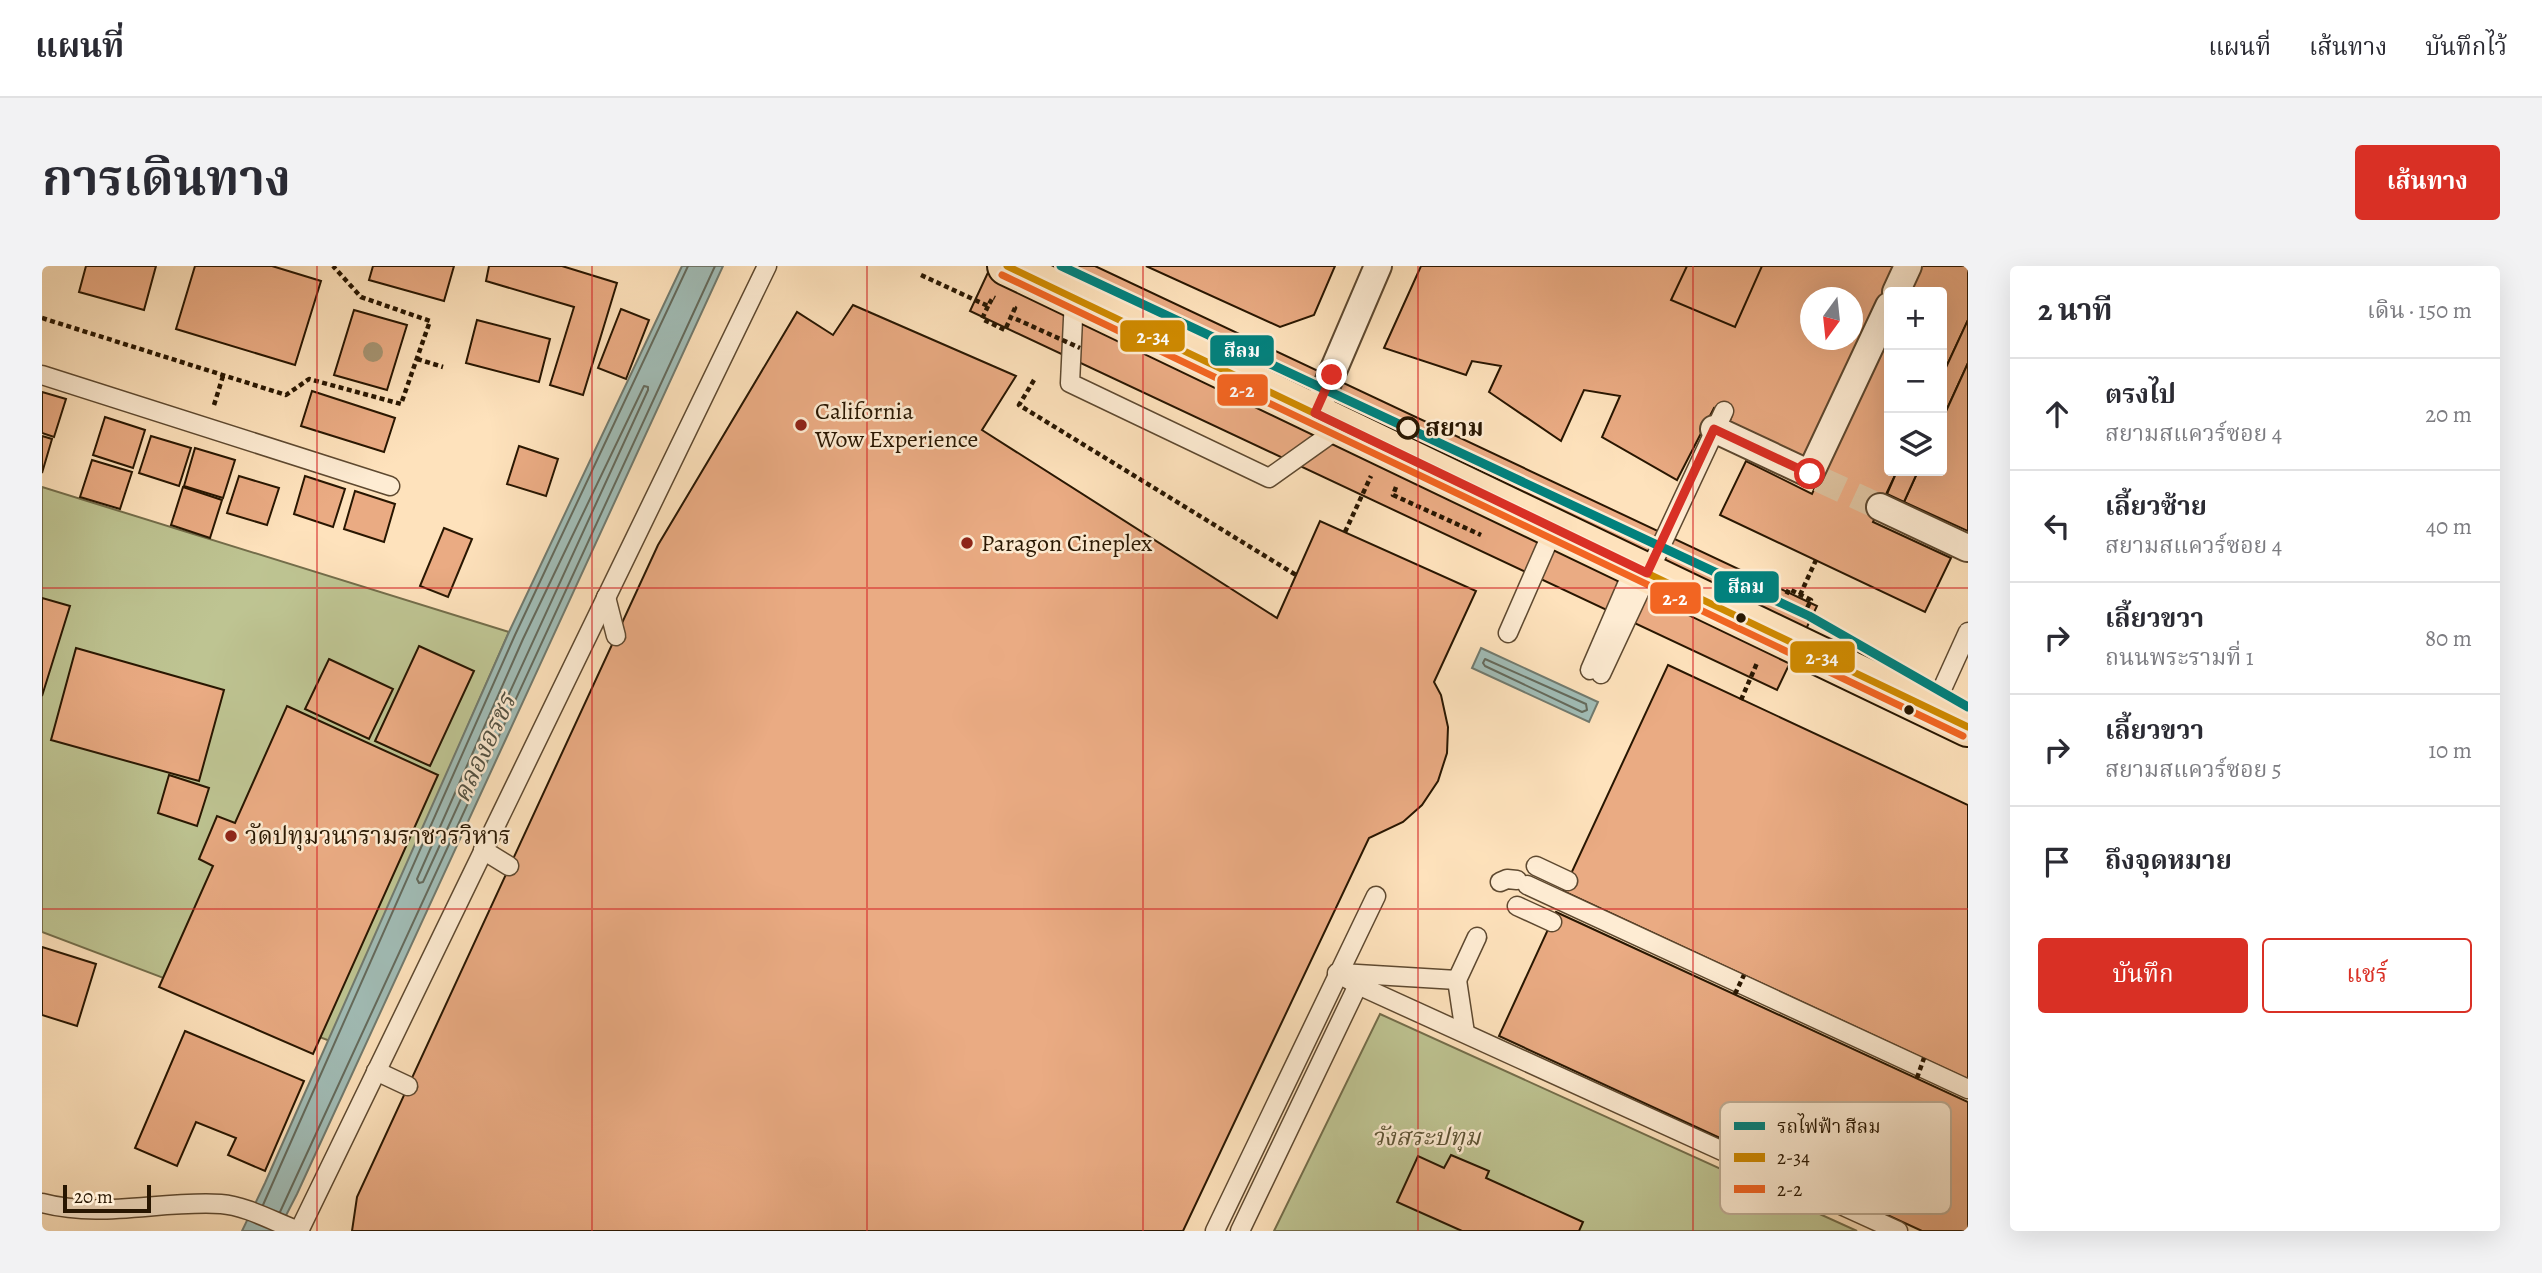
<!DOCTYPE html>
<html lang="th">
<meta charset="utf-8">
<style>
body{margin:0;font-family:Alegreya,"Noto Serif Thai",serif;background:#f2f2f3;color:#2b2b33}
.controls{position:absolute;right:21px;top:21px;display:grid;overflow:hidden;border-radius:7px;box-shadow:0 7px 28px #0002}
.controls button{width:63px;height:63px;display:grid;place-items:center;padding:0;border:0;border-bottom:2px solid #e1e1e2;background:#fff;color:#2b2b33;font:35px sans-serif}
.compass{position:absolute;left:1758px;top:21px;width:63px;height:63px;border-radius:50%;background:#fff;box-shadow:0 7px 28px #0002;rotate:195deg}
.scale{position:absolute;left:21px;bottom:18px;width:88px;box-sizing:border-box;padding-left:7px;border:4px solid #281601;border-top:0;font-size:19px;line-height:24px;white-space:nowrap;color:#281601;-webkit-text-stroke:5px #feecd3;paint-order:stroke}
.stop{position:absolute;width:21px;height:21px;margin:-16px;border:5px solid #d93025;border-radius:50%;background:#fff}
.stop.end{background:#d93025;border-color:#fff;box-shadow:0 2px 7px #0008}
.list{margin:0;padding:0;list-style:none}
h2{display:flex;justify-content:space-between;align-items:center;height:91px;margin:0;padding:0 28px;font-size:30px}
h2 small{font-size:23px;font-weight:400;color:#7c7c81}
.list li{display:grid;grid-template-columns:46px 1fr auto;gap:21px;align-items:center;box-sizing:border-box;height:112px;padding:0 28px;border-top:2px solid #e1e1e2}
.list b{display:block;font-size:26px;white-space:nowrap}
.list p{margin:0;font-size:23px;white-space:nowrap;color:#7c7c81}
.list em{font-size:23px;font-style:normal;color:#7c7c81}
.actions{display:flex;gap:14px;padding:21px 28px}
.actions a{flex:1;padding:16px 0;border:2px solid #d93025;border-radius:7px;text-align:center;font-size:24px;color:#d93025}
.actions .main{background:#d93025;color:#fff}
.icon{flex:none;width:38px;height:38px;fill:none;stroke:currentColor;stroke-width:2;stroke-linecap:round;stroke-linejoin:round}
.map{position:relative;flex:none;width:1926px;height:965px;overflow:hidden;border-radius:7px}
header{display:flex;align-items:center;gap:42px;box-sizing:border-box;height:98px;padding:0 35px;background:#fff;border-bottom:2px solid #e1e1e2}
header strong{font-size:33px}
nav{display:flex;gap:38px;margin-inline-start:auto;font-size:24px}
.intro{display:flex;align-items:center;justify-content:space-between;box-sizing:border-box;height:168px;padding:0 42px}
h1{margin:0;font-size:49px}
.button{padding:18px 32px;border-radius:7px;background:#d93025;color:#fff;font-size:24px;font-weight:700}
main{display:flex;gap:42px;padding:0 42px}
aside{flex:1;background:#fff;border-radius:7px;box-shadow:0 7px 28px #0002}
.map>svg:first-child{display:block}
.green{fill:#bec492;stroke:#736d4a;stroke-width:2}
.water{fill:#a1bdb7;stroke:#717a6e;stroke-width:2}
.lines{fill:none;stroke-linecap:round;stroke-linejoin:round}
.shore{stroke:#646a5c;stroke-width:2}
.building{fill:#eaab83;stroke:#281601;stroke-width:2;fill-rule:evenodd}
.pedestrian-tunnel{stroke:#dec3a0;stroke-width:26;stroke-dasharray:26 13;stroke-linecap:butt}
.service-casing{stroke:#5e4930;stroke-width:21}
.pedestrian-casing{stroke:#5e4930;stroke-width:30}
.primary-casing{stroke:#281601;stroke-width:42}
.path{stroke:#281601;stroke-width:4.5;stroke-dasharray:5 3.5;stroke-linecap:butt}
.service{stroke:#feecd3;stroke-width:18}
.pedestrian{stroke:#feecd3;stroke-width:26}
.primary{stroke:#fee2bc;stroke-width:38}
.path-bridge{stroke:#281601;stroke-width:4.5;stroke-dasharray:5 3.5;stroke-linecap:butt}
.bus-1-casing{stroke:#feecd3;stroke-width:12}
.bus-2-casing{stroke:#feecd3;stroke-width:12}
.bus-1{stroke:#ce8900;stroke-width:7}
.bus-2{stroke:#f26522;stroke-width:7}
.metro-1-casing{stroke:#feecd3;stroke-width:14}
.metro-1{stroke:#02817d;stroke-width:9}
.tree{fill:#a59371}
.route{stroke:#d93025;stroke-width:9}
.grid{fill:none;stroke:#d62828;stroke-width:2;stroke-opacity:0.55}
.poi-dot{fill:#8f2418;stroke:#feecd3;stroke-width:2.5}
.stop-dot{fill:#feecd3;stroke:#281601;stroke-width:3.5}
.bus-dot{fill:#281601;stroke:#feecd3;stroke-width:2.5}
.labels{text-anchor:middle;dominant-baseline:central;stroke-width:5;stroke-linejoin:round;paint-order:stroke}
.poi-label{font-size:24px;fill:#281601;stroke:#feecd3;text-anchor:start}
.stop-label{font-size:24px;font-weight:bold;fill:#281601;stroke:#feecd3;text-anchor:start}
.park-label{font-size:24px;font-style:italic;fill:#5c5334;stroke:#feecd3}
.water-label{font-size:26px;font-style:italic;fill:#525041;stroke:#feecd3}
.key{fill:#feecd3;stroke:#beac94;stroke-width:2}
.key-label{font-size:19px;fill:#281601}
.line-badge{stroke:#feecd3;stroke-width:2.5}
.badge-label{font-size:19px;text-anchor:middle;font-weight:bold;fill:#fff}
</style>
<header>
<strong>แผนที่</strong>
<nav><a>แผนที่</a><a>เส้นทาง</a><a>บันทึกไว้</a></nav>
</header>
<div class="intro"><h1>การเดินทาง</h1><a class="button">เส้นทาง</a></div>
<main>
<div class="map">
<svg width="1926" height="965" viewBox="0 0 1926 965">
<rect width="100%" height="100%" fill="#fee2bc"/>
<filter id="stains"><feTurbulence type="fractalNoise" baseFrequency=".00286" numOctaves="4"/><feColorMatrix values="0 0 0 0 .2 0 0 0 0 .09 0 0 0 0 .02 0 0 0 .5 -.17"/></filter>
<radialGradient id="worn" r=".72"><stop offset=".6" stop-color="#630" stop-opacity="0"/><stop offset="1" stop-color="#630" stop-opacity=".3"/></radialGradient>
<!-- green -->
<g class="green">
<path d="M0,221L467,366L288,775L0,666Z"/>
<path d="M1338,748L1815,965H1232Z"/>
</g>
<!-- water -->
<g class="water">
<path d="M640,0H681L255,928L236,965H200L223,917L467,366Z"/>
<path d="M1439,382L1556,436L1547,456L1430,402Z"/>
</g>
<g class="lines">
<!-- shore -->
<g class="shore">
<path d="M602,120L606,121V124L381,616L377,617L375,613L481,373Z"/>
<path d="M1443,393L1544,438L1545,444L1540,446L1443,400L1441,397Z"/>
<path d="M221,939L473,369L646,0"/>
<path d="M238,946L673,0"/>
</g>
</g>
<!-- building -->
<g class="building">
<path d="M44,0H114L102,44L37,26Z"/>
<path d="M153,0H230L279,15L253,99L134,63Z"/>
<path d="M331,0H412L402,35L327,14Z"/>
<path d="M447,0H520L575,17L541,129L508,119L532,41L444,15Z"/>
<path d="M949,0H1053L1775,340L1735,424L928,45Z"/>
<path d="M1104,0H1293L1272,49L1238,61Z"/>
<path d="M1379,0H1857L1767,192L1685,163L1690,149L1672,142L1635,214L1560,171L1578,130L1542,124L1519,175L1447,126L1459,100L1430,95L1424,109L1342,82ZM1769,32H1811V74H1769Z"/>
<path d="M1645,0H1720L1693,61L1629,34Z"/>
<path d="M1876,0H1926V54L1900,110V26H1864Z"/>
<path d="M811,39L974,110L940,164L1235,352L1278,255L1434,325L1392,416L1399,429L1406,461L1405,487L1396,515L1380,539L1361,556L1327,572L1141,965H310L315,931L616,279L755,46L791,69Z"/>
<path d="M579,43L607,54L584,113L556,102Z"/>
<path d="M312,44L365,59L345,124L292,109Z"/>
<path d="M435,54L508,73L497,116L424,97Z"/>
<path d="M1926,54V97L1900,154V110Z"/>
<path d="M1847,62V205H1855L1831,256L1909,292L1883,346L1678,249L1704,195L1770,228Z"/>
<path d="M1926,97V265L1862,236L1876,205H1900V154Z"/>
<path d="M270,125L353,152L342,186L259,160Z"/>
<path d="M0,126L24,133L12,171L0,167Z"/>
<path d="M63,151L103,164L91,202L51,189Z"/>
<path d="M0,170L10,173L0,207Z"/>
<path d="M109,170L149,182L137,220L97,207Z"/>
<path d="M477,180L516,193L504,230L465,218Z"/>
<path d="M153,182L193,194L181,232L142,220Z"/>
<path d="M50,194L90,206L78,243L38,231Z"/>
<path d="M1855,205H1876L1862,236L1845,228Z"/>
<path d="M197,210L237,222L225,259L185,247Z"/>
<path d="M263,210L303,223L291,261L252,248Z"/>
<path d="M141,221L180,234L168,272L129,259Z"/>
<path d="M313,225L353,238L342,276L302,263Z"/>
<path d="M402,262L430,273L406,331L378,320Z"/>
<path d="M0,332L28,340L0,430Z"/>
<path d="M377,380L432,405L388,500L333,475Z"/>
<path d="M34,382L182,424L157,515L9,474Z"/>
<path d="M287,393L351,423L327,473L263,443Z"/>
<path d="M1626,399L1926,539V813L1521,625Z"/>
<path d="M245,440L396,509L271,788L117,721L171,600L157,593L175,550L193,557Z"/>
<path d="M127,509L167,522L155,560L116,547Z"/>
<path d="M1514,646L1926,836V965H1880L1457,770Z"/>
<path d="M0,681L54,698L35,760L0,749Z"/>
<path d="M143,765L262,815L223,905L186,889L194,872L154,856L135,900L93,882Z"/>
<path d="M1409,889L1447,905L1444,912L1541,956L1537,965H1420L1355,936L1376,890L1402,902Z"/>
</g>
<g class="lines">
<!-- pedestrian-tunnel -->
<path class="pedestrian-tunnel" d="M1777,213L1838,241"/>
<defs>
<g id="service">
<path d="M1032,32L1028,117L1227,212L1300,160"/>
<path d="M0,109L348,220"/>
<path d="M564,331L574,370"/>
<path d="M1466,367L1512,262"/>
<path d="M1548,404L1593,300"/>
<path d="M1559,408L1682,145"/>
<path d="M1891,443L1926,366"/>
<path d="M441,584L467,600"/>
<path d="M1494,600L1526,615"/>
<path d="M1458,616L1465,613L1475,614"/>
<path d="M1485,619L1926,823"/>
<path d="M1475,640L1510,656"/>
<path d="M1295,707L1316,719L1856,965"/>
<path d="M1299,707L1415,714L1435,671"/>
<path d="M1415,714L1423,767"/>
<path d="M334,805L366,820"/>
<path d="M0,937C59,953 120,934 179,938C205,940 232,956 257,965"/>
<path d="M257,965L725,0"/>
<path d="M1173,965L1334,630"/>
<path d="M1198,965L1316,719"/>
</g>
<g id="pedestrian">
<path d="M1854,26L1866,0"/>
<path d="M1273,147L1336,0"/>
<path d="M1672,163L1768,208L1847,40"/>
<path d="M1838,241L1925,282"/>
</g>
<path id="primary" d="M965,0L1926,461"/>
</defs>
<!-- service casing -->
<use href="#service" class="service-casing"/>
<!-- pedestrian casing -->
<use href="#pedestrian" class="pedestrian-casing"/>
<!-- primary casing -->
<use href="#primary" class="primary-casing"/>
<!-- path -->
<g class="path">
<path d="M879,9L946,40L951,31L953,32"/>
<path d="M946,40L940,53L963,64L973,42L971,41"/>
<path d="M0,52L244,129L267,113L359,138L388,55L319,31L291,0"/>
<path d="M375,93L401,101"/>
<path d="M992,114L977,139L1254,309"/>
<path d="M172,139L181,110"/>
<path d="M1354,221L1351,229L1439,269"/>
<path d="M1303,266L1329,210"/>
<path d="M1758,329L1774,294"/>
<path d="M1741,336L1747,323L1769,334L1763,346"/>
<path d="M1699,434L1715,397"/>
</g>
<!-- service -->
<use href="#service" class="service"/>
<!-- pedestrian -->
<use href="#pedestrian" class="pedestrian"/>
<!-- primary -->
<use href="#primary" class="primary"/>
<!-- path-bridge -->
<g class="path-bridge">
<path d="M974,53L1038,82"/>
<path d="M1249,105L1351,153"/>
<path d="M1693,728L1702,709"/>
<path d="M1875,812L1882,792"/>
</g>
<defs>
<path id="bus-1" d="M965,0L1926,461"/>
<path id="bus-2" d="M960,9L1921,470"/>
</defs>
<!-- bus-1 casing -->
<use href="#bus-1" class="bus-1-casing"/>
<!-- bus-2 casing -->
<use href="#bus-2" class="bus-2-casing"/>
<!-- bus-1 -->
<use href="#bus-1" class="bus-1"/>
<!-- bus-2 -->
<use href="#bus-2" class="bus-2"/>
<defs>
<path id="metro-1" d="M1019,0L1767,350L1926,441"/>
</defs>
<!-- metro-1 casing -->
<use href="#metro-1" class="metro-1-casing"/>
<!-- metro-1 -->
<use href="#metro-1" class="metro-1"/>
</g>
<!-- trees -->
<circle class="tree" cx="331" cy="86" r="10"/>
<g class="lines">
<!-- route -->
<path class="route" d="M1290,109L1273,147L1605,307L1672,163L1768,208"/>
</g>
<!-- grid -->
<path class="grid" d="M275,0V965M550,0V965M825,0V965M1101,0V965M1376,0V965M1651,0V965M0,322H1926M0,643H1926"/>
<!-- markers -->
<g class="poi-dot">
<circle cx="759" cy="159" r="7"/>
<circle cx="925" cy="277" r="7"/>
<circle cx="189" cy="570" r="7"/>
</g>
<circle class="stop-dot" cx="1366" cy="162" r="10"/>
<g class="bus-dot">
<circle cx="1699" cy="352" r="6"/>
<circle cx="1867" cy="444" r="6"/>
</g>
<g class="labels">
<!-- poi labels -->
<g class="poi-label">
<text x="773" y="145">California<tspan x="773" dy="28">Wow Experience</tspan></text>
<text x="939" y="277">Paragon Cineplex</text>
<text x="203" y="570">วัดปทุมวนารามราชวรวิหาร</text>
</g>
<!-- stop labels -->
<g class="stop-label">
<text x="1383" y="162">สยาม</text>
</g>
<!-- park labels -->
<g class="park-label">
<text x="1384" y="871">วังสระปทุม</text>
</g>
<!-- water labels -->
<g class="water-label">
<text transform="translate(442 482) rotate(-65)">คลองอรชร</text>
</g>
</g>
<!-- legend -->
<rect x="1678" y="836" width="231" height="112" rx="10" class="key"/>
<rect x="1692" y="856" width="31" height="8" fill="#02817d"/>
<rect x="1692" y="887" width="31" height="9" fill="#ce8900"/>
<rect x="1692" y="919" width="31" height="8" fill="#f26522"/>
<g class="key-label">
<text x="1735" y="867">รถไฟฟ้า สีลม</text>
<text x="1735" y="898">2-34</text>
<text x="1735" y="930">2-2</text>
</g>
<g class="line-badge">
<rect x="1077" y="53" width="67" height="34" rx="7" fill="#ce8900"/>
<rect x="1167" y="68" width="66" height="33" rx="7" fill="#02817d"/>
<rect x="1174" y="107" width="53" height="34" rx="7" fill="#f26522"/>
<rect x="1671" y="304" width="67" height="34" rx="7" fill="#02817d"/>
<rect x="1607" y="315" width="53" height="34" rx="7" fill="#f26522"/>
<rect x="1747" y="374" width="67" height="34" rx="7" fill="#ce8900"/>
</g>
<g class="badge-label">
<text x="1111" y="77">2-34</text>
<text x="1200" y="91">สีลม</text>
<text x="1200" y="131">2-2</text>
<text x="1704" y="327">สีลม</text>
<text x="1633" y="339">2-2</text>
<text x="1780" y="398">2-34</text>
</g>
<rect width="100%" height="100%" filter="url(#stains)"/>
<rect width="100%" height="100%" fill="url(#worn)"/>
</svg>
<div class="controls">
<button>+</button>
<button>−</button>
<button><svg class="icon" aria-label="layers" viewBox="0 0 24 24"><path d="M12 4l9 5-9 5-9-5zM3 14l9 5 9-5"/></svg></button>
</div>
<svg class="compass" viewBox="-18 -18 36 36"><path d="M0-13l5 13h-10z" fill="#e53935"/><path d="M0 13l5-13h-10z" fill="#7c7c81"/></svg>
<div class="scale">20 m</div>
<div class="stop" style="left:1768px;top:208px"></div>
<div class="stop end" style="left:1290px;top:109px"></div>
</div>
<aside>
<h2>2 นาที<small>เดิน · 150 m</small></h2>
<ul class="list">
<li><svg class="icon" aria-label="ahead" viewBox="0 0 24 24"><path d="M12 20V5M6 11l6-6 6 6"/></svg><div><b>ตรงไป</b><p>สยามสแควร์ซอย 4</p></div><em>20 m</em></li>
<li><svg class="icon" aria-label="left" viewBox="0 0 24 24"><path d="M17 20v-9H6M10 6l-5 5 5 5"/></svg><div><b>เลี้ยวซ้าย</b><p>สยามสแควร์ซอย 4</p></div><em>40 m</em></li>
<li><svg class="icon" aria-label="right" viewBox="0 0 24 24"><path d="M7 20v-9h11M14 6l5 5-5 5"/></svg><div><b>เลี้ยวขวา</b><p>ถนนพระรามที่ 1</p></div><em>80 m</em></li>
<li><svg class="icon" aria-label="right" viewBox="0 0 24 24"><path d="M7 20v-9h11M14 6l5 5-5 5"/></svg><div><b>เลี้ยวขวา</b><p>สยามสแควร์ซอย 5</p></div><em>10 m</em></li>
<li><svg class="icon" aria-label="arrive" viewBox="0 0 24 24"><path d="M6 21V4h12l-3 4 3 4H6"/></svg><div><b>ถึงจุดหมาย</b></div></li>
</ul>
<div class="actions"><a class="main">บันทึก</a><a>แชร์</a></div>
</aside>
</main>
